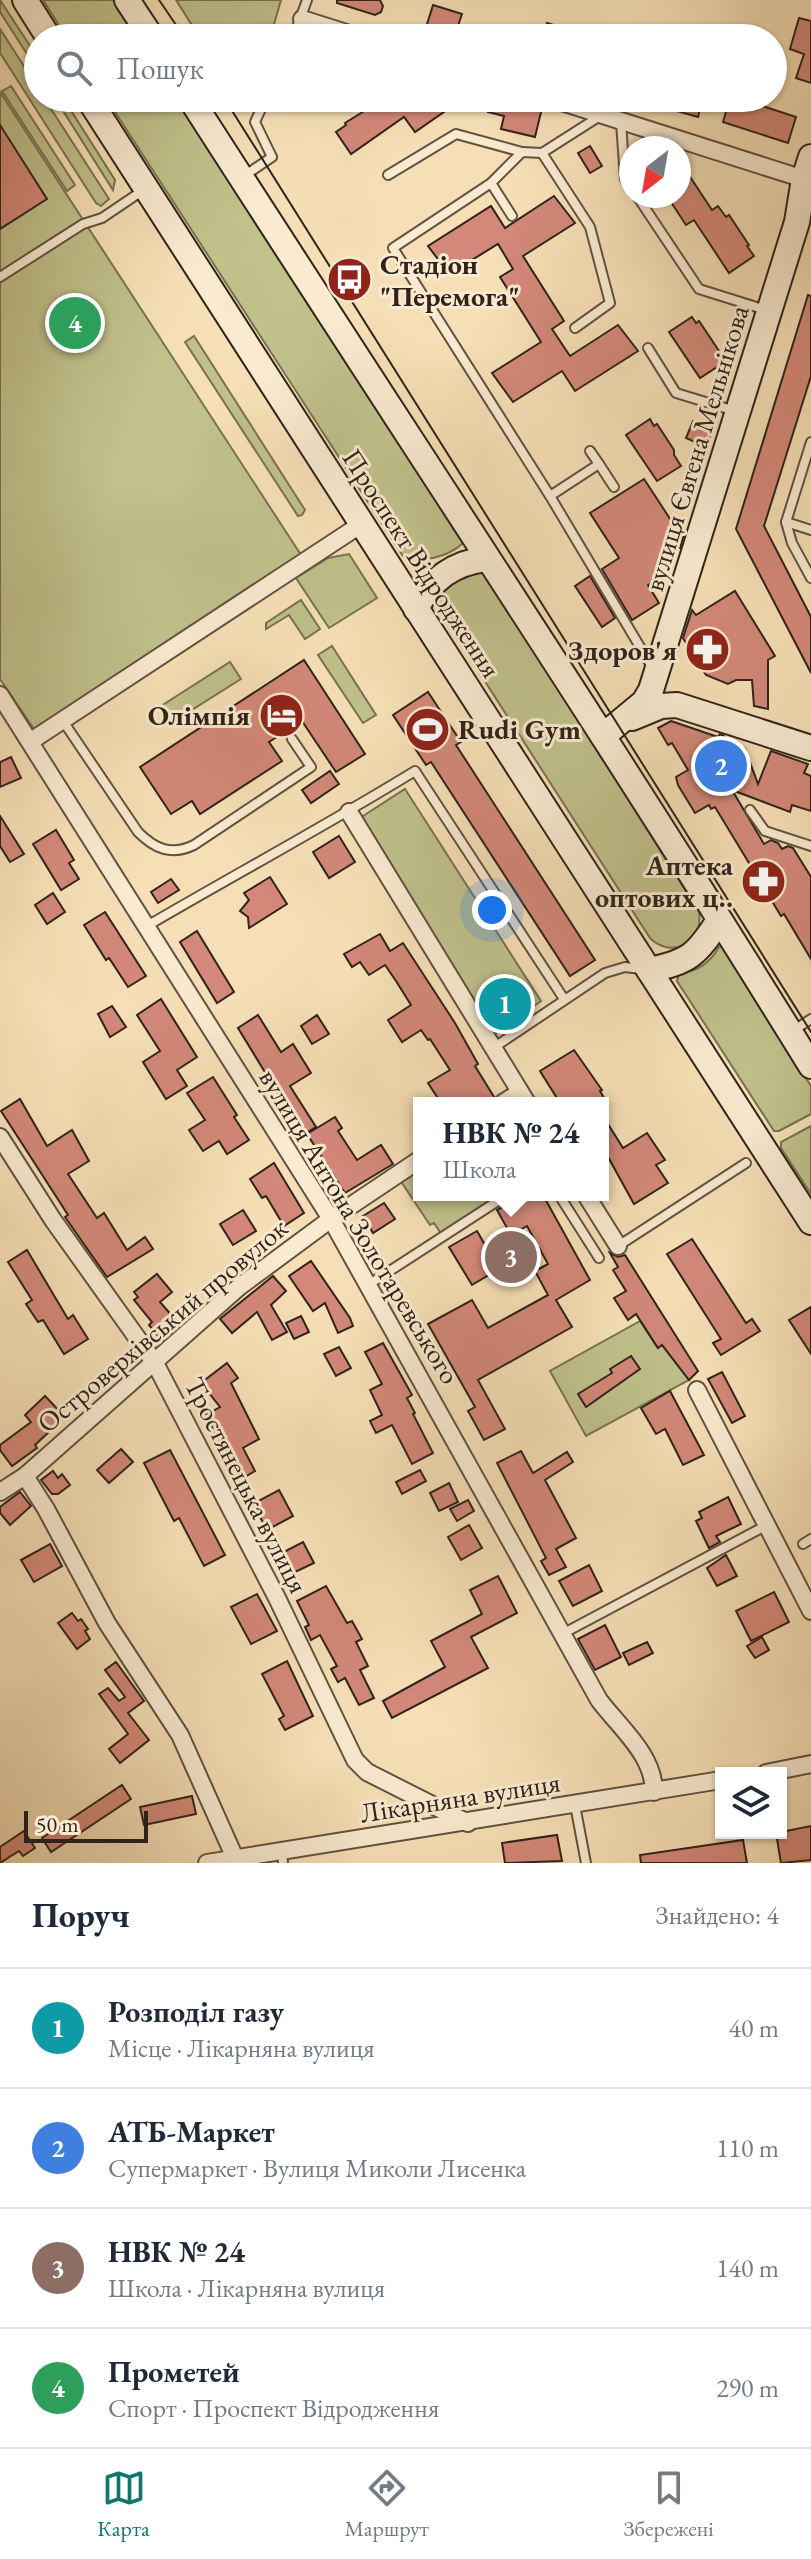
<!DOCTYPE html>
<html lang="uk">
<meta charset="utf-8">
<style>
body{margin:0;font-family:"EB Garamond",serif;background:#f6f6f7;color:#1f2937}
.controls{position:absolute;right:24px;bottom:24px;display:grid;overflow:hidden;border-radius:0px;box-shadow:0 2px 6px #0004}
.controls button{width:72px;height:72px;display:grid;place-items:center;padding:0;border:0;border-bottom:2px solid #e0e1e3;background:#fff;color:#1f2937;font:40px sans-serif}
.compass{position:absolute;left:619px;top:136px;width:72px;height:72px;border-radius:50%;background:#fff;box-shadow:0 2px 6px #0004;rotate:211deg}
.scale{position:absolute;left:24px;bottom:20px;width:124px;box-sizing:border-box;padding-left:8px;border:4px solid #2f231a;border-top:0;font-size:22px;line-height:28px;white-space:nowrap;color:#2f231a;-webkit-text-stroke:6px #f9ead0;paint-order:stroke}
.you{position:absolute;left:492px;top:910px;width:28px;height:28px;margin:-20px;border:6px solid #fff;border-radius:50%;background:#1a73e8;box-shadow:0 0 0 12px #1a73e833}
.badge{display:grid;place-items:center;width:52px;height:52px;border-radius:50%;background:#0f766e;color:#fff;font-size:26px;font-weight:700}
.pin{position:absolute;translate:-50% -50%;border:4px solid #fff;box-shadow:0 2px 8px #0006}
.popup{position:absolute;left:413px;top:1097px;width:196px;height:104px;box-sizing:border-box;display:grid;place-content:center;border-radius:0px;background:#fff;filter:drop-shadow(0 2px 6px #0005);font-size:26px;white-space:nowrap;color:#747a83}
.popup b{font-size:30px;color:#1f2937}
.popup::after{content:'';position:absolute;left:50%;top:100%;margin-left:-16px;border:16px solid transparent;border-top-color:#fff}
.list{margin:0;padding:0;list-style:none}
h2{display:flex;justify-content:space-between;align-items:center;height:104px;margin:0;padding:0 32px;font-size:34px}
h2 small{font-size:26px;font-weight:400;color:#747a83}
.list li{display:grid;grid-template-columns:52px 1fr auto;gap:24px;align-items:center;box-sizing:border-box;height:120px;padding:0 32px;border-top:2px solid #e0e1e3}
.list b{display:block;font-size:30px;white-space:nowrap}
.list p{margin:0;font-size:26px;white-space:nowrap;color:#747a83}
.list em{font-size:26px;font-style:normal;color:#747a83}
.icon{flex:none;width:44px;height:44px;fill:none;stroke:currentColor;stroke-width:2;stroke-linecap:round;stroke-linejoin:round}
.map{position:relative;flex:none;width:811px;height:1863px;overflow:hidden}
.search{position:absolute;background:#fff;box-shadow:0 2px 6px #0004;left:24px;right:24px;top:24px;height:88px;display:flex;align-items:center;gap:20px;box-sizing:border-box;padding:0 28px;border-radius:44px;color:#747a83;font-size:30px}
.sheet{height:584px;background:#fff}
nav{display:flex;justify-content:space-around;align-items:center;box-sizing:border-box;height:112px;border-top:2px solid #e0e1e3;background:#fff;font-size:22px;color:#747a83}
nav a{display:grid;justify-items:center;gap:4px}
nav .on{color:#0f766e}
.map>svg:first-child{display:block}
.green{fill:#c0c18b;stroke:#787252;stroke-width:2}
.building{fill:#d38879;stroke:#2f231a;stroke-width:2}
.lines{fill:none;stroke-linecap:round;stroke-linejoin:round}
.lane-casing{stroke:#615241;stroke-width:12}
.street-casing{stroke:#615241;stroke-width:20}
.secondary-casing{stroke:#2f231a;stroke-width:28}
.lane{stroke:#f9ead0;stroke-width:8}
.street{stroke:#f9ead0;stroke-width:16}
.secondary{stroke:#f9ead0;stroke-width:24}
.tram{stroke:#2f231a;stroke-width:2}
.labels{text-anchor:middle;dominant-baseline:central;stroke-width:6;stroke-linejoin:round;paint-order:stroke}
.poi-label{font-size:28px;font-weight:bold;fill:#2f231a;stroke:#f9ead0;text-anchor:end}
.street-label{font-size:28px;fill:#2f231a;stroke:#f9ead0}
</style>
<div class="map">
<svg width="811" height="1863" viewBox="0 0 811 1863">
<rect width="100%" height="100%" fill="#f6dfb6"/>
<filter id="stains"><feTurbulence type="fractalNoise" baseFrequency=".0025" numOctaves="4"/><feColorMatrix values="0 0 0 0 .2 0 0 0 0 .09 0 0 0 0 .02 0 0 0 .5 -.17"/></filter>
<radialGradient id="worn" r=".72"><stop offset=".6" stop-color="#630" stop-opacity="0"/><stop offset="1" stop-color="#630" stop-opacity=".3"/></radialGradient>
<!-- green -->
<g class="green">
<path d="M0,0L38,58V71L0,12Z"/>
<path d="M43,0H113L137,38H67Z"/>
<path d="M176,0H281L270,38H200Z"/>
<path d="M0,29L38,88V98H44L109,199L101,206L96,203L0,53Z"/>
<path d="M11,86L75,185L67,191L2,91Z"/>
<path d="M0,92L301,555L34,729L0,679Z"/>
<path d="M55,98H63L115,180L113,190Z"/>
<path d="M106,98H176L463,543C448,557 421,564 403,556Z"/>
<path d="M194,336L305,510L302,515L298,516L185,342Z"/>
<path d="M349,554L377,598L329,628L296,578L328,558Z"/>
<path d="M472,570L486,573L699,912C704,942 672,960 650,938L441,613L437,595L443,587Z"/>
<path d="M301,600L320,629L305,639L289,615L266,629V623Z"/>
<path d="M332,646L376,715L363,723L318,655Z"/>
<path d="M230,662L241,679L171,723L161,706Z"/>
<path d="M405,789L541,1001L496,1033L486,1026L360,818Z"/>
<path d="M722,946L811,1086V1114L779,1131H774L677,981L679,973C698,972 710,963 719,947Z"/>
<path d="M811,1126V1194L781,1148V1142Z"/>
<path d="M419,1167V1195H502L442,1235L434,1223L430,1225L400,1180Z"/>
<path d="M640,1321L657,1347L662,1345L689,1380L586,1436L550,1371Z"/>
</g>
<!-- building -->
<g class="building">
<path d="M337,0H380L383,6L381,12L375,15L337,3Z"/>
<path d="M433,5L462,14L454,38H436L424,34Z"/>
<path d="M799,18L811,21V83L796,78L804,54L790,49Z"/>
<path d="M547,23L586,35L585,38H543Z"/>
<path d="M385,98H464L415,132L404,117L351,154L336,132L346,125L345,123Z"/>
<path d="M491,98H502L542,108L535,137L501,129L504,116L488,112Z"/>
<path d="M680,98H703L698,117L677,111Z"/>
<path d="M730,98H738L796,117L788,143L723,122Z"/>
<path d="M0,125L47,199L0,229Z"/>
<path d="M590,146L602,166L590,173L578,153Z"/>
<path d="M679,160L712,210L718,206L726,217L729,215L749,245L747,246L754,256L729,273L694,220L686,225L667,196H679Z"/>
<path d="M554,196L575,223L523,256L564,321L552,329L570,356L618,325L638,351L575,391L562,371L513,402L492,373L541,342L500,277L513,269L498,244L449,274L428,246L491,206L505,228Z"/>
<path d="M808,295L811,296V376L764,526L811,617V673L736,529Z"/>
<path d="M692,317L696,323L699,321L719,351L716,353L723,363L700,378L669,332Z"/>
<path d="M650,419L654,426L657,424L674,450V455L681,466L657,481L626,435Z"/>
<path d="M693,421L713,430L706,447L686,438Z"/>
<path d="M644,479L678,531L684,534L680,548L677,547L663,556L655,581L648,585L659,603L632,620L602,569L619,558L590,513Z"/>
<path d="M590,576L615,618L602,627L575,586Z"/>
<path d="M735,591L775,656L768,660V709L754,706L752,680H736L728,684L706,675L683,638L692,610L696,615Z"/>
<path d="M304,660L365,754L336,772L302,721L269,742L282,761L200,814L192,801L171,814L140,767Z"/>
<path d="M428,692L461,742L456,745L595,960L570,976L431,762L426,765L393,715Z"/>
<path d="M671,721L718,737L720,734L724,736L734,753L745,749L758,784L771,751L808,764L804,773L811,776V811L792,805L790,812L732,790L764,844L771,840L778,843L782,849L788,846L793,848L811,877V959L784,914L781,916L715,807L711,809L709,805L695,813L678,785L676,777L688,770L672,743L668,745L658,728Z"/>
<path d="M11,757L21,778L0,787V762Z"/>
<path d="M330,771L339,784L311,803L302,790Z"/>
<path d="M0,816L24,854L10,862L0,846Z"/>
<path d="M56,830L74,860L69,863L79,879L61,890L33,844Z"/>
<path d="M339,836L355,862L329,878L313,852Z"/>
<path d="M270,877L287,904L249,928L248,917L240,911L249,900L244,893Z"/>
<path d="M171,879L179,890L158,903L151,892Z"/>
<path d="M53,893L65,912L47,924L35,905Z"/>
<path d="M105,912L146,976L128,987L109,958L106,960L84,925Z"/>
<path d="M197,931L234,992L217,1003L180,942Z"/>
<path d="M380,934L390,951L403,943L455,1023L478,1064L475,1066L494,1097L493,1100L488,1103H441L428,1083L450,1070L430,1039L428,1040L421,1030L402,1042L388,1020L411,1005L396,981L385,965L369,975L360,962L352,967L344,954Z"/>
<path d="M509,994L516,1004L502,1013L495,1003Z"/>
<path d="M161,999L197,1057L177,1070L187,1086L166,1099L143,1062L160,1051L137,1015Z"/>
<path d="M112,1006L126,1027L110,1037L98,1014Z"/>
<path d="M258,1015L281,1052L293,1044L311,1073L290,1086L316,1127L299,1137L284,1113L288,1110L238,1028Z"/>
<path d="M317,1015L329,1034L312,1044L301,1026Z"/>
<path d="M574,1050L602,1090L600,1091L607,1103H560L540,1071Z"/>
<path d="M213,1077L237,1115L234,1117L249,1140L227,1154L219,1141L203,1151L189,1130L205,1120L187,1093Z"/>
<path d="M20,1099L47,1146L72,1130L89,1161L68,1174L97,1218L104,1213L127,1250L145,1237L153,1249L107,1277L65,1217L68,1215L1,1111Z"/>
<path d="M603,1116L623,1148L647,1133L665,1160L656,1165L668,1183L634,1204L608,1157L603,1160Z"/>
<path d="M335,1117L342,1128L338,1131L357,1160L381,1145L393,1164L345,1193L307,1134Z"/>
<path d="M274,1163L304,1213L284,1226L266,1196L262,1198L250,1179Z"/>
<path d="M525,1195H543L590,1280L556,1300L572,1327L478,1380L505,1429L484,1440L468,1411L475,1407L428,1324L472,1300L488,1328L548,1295L535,1271L548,1264L527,1226L511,1235L497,1210Z"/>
<path d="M384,1203L395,1219L373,1233L363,1216Z"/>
<path d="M243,1210L256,1231L233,1245L220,1224Z"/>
<path d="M477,1231L499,1269L472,1285L449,1247Z"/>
<path d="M692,1239L746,1323L752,1319L760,1331L721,1355L713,1343L721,1339L667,1254Z"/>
<path d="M27,1250L68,1319L73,1315L88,1339L64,1354L43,1320L38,1322L26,1304L32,1300L8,1262Z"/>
<path d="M610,1253L618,1257L625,1255L698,1371L689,1380L662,1345L658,1348L636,1314L628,1320L614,1298L626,1291L613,1270L618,1267Z"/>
<path d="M311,1261L350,1318L353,1326L338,1333L325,1303L313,1311L289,1276Z"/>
<path d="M157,1274L172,1292L160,1302L180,1325L162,1341L149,1325L152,1322L134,1300L138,1297L134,1292Z"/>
<path d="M273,1276L286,1291L271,1305L287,1332L272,1340L257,1312L232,1333L220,1319Z"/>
<path d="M811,1307V1354L789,1320Z"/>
<path d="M301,1316L309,1332L294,1339L286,1323Z"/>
<path d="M383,1343L412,1395L407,1398L415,1413L413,1414L433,1453L412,1464L392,1425L376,1433L370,1421L382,1415L370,1390L382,1384L365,1352Z"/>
<path d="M339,1347L351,1368L336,1376L324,1354Z"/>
<path d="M631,1356L640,1369L586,1407L578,1394L612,1373L610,1369Z"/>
<path d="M227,1363L238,1378L231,1383L259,1439L243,1448L255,1471L243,1478L223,1439L220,1441L206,1415L220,1407L201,1383Z"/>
<path d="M722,1372L745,1416L732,1423L708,1379Z"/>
<path d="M670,1391L704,1455L683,1465L665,1429L656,1434L641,1408Z"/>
<path d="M45,1396L65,1417L35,1445L37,1448L12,1466L0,1450V1445L31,1422L25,1415Z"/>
<path d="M121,1449L133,1462L109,1483L97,1470Z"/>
<path d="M170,1450L225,1555L204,1566L179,1518L174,1521L144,1463Z"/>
<path d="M521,1451L533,1473L567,1452L573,1462L545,1480L576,1538L556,1549L566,1567L549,1575L541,1561L546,1558L497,1463Z"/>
<path d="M420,1470L426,1481L402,1494L396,1482Z"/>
<path d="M53,1471L58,1478L62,1474L70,1485L58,1494H52L41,1480Z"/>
<path d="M449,1483L458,1502L439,1511L430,1493Z"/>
<path d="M279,1490L293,1516L267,1530L253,1504Z"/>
<path d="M20,1492L31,1506L10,1525L0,1513V1507Z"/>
<path d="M728,1497L741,1524L716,1536L720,1542L709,1548L696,1521L702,1518L699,1512Z"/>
<path d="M468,1500L474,1511L457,1521L450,1509Z"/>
<path d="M469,1525L482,1548L461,1560L448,1537Z"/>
<path d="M303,1542L314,1563L293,1573L282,1553Z"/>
<path d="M50,1544L62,1566L34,1582L21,1560Z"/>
<path d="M726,1555L737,1576L717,1586L707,1568Z"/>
<path d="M589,1565L602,1591L573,1606L559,1581Z"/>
<path d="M498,1576L517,1613L471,1637L488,1668L392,1718L383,1701L445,1667L431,1641L482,1614L470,1590Z"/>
<path d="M326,1586L347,1623L352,1621L362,1639L356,1642L368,1666L360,1670L374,1698L359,1705L345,1678L338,1682L331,1669L337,1666L320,1635L311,1640L305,1627L309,1625L297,1601Z"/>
<path d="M774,1592L789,1622L751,1641L736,1611Z"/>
<path d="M257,1594L277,1631L251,1644L231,1607Z"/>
<path d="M72,1613L78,1621L81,1619L88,1629L85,1631L90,1639L77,1649L58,1623Z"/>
<path d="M605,1625L621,1657L595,1670L578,1639Z"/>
<path d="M762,1637L769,1650L755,1658L747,1646Z"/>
<path d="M647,1642L653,1653L629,1665L623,1653Z"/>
<path d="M287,1661L313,1716L285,1730L279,1719L284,1716L262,1674Z"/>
<path d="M116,1662L144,1701L128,1713L149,1740L120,1763L109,1749L128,1734L99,1694L108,1688L119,1701L125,1697L105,1670Z"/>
<path d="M122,1785L131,1799L51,1852L42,1838Z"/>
<path d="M192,1796L196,1814L144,1825L140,1807Z"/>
<path d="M811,1826V1860L781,1863L776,1833Z"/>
<path d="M24,1831L35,1848L23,1856L19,1851L0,1863V1847Z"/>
<path d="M557,1835L562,1861L505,1863L502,1843Z"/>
<path d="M743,1840L747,1863H641L640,1855Z"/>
</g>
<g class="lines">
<defs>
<g id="lane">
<path d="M293,38L307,0"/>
<path d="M600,116L542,153L522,152L491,183L393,248L550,496L652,667"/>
<path d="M621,122L625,179L631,188"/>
<path d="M542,153L590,227L610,303L575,328"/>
<path d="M388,175L456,134L522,152"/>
<path d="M244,176L272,157L255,122L266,98"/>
<path d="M491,183L512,216"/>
<path d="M637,196L699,289L766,310"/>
<path d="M0,277L83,224L102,218L142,191"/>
<path d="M648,348L676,393L735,411"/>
<path d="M811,442L786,522L792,543L811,578"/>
<path d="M599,464L614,487"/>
<path d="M550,496L599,464L590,451"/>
<path d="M786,522L811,530"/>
<path d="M63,721L138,832C155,849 171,856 194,845L311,767L292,739"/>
<path d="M750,810L765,831L811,846"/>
<path d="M147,926C236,874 327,825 415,771L564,999"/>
<path d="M791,1032L811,1019"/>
<path d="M493,1048L605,973L625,967L641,969"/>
<path d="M559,1195L599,1258"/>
<path d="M618,1246L746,1163"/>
<path d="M368,1285L507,1195"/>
<path d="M803,1544L811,1539"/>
<path d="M564,1633L767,1525"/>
<path d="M575,1805L586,1863"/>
<path d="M282,1851L283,1863"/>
</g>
<g id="street">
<path d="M302,19L362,38"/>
<path d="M549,98L804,179"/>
<path d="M0,695L331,1219L599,1700C620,1728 654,1755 654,1792"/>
<path d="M31,741L360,525"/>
<path d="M349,812L527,1103"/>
<path d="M503,1103L520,1092"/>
<path d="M0,1137L53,1220L155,1363L277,1598L355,1760L367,1772L468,1823"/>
<path d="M586,1195L618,1246"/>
<path d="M697,1390L811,1611"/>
<path d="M0,1492L25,1476"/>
<path d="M766,1773L811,1764"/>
<path d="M235,1858L180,1735L107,1623L46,1509L25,1476L239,1287L331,1219L419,1160"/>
<path d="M207,1863L721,1780"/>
</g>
<g id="secondary">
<path d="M25,0L49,38"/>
<path d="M127,0L152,38"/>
<path d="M88,98L811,1222"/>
<path d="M190,98C397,421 610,740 811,1066"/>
<path d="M416,609C431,579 453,563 486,559"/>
<path d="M632,718L661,706L677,705L811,748"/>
<path d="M603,736L644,702L651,690L797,222L804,179L811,157"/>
<path d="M649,970C689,962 697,955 719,920"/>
</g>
</defs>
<!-- lane casing -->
<use href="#lane" class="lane-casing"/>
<!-- street casing -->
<use href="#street" class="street-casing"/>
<!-- secondary casing -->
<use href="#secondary" class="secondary-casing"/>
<!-- lane -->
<use href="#lane" class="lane"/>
<!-- street -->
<use href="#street" class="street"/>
<!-- secondary -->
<use href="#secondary" class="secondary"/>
<!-- tram -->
<g class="tram">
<path d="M159,0L185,38"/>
<path d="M224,98L811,1032"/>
</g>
</g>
<!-- icons -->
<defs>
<symbol id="bus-disc" viewBox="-11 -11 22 22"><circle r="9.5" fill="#8f2418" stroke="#f9ead0"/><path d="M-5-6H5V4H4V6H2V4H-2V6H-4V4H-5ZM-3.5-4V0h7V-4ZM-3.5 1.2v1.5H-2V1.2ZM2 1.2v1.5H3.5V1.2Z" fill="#fff"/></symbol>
<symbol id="pharmacy-disc" viewBox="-11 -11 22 22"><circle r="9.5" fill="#8f2418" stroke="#f9ead0"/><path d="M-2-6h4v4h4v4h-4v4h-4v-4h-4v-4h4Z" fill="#fff"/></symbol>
<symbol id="hotel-disc" viewBox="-11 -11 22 22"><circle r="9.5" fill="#8f2418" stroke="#f9ead0"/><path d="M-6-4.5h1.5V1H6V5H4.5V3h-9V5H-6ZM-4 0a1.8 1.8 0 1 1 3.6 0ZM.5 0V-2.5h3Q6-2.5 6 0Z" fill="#fff"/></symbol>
<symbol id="stadium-disc" viewBox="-11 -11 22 22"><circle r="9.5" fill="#8f2418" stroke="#f9ead0"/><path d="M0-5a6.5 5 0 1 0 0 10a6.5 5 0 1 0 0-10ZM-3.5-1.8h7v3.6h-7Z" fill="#fff"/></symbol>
</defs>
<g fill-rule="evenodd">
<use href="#bus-disc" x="324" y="254" width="51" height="51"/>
<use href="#pharmacy-disc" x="682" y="624" width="51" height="51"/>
<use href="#hotel-disc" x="256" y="690" width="51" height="51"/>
<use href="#stadium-disc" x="402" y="704" width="51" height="51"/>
<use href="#pharmacy-disc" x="738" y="856" width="51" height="51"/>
</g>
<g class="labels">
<!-- poi labels -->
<g class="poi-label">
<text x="380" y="264" text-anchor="start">Стадіон<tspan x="380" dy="32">"Перемога"</tspan></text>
<text x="677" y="650">Здоров'я</text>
<text x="250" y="715">Олімпія</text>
<text x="458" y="729" text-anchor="start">Rudi Gym</text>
<text x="733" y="865">Аптека<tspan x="733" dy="32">оптових ц‥</tspan></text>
</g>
<!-- street labels -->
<g class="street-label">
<text transform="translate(696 448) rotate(-73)">вулиця Євгена Мельнікова</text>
<text transform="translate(422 563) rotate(57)">Проспект Відродження</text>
<text transform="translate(360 1226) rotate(59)">вулиця Антона Золотаревського</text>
<text transform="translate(162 1325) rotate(-40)">Островерхівський провулок</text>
<text transform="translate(247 1485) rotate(63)">Тростянецька вулиця</text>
<text transform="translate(460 1797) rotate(-9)">Лікарняна вулиця</text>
</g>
</g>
<rect width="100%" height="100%" filter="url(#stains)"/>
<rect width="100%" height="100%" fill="url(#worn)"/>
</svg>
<div class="controls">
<button><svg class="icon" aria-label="layers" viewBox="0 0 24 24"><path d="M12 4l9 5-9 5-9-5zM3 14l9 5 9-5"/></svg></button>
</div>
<svg class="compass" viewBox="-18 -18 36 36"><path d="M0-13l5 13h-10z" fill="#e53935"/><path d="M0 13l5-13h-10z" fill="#747a83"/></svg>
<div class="scale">50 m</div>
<div class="you"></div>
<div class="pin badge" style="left:505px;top:1004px;background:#0f9aa8">1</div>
<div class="pin badge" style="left:721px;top:766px;background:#3f7fe0">2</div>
<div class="pin badge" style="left:511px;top:1257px;background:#8d6e63">3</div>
<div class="popup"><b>НВК № 24</b>Школа</div>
<div class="pin badge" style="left:75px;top:323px;background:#2e9e5b">4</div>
<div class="search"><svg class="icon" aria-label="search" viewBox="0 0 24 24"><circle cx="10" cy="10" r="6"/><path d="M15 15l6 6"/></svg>Пошук</div>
</div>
<section class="sheet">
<h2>Поруч<small>Знайдено: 4</small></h2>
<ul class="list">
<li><span class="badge" style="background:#0f9aa8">1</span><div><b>Розподіл газу</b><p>Місце · Лікарняна вулиця</p></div><em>40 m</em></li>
<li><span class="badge" style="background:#3f7fe0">2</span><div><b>АТБ-Маркет</b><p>Супермаркет · Вулиця Миколи Лисенка</p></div><em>110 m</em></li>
<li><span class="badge" style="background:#8d6e63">3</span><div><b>НВК № 24</b><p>Школа · Лікарняна вулиця</p></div><em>140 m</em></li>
<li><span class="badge" style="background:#2e9e5b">4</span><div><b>Прометей</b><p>Спорт · Проспект Відродження</p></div><em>290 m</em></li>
</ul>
</section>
<nav>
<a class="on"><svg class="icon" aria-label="map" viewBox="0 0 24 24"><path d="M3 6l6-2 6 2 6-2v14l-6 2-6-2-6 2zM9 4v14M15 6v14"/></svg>Карта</a>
<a><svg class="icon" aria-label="directions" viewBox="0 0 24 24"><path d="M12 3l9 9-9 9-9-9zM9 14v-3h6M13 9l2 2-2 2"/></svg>Маршрут</a>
<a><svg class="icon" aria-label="saved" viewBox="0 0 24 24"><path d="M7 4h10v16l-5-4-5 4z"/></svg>Збережені</a>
</nav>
